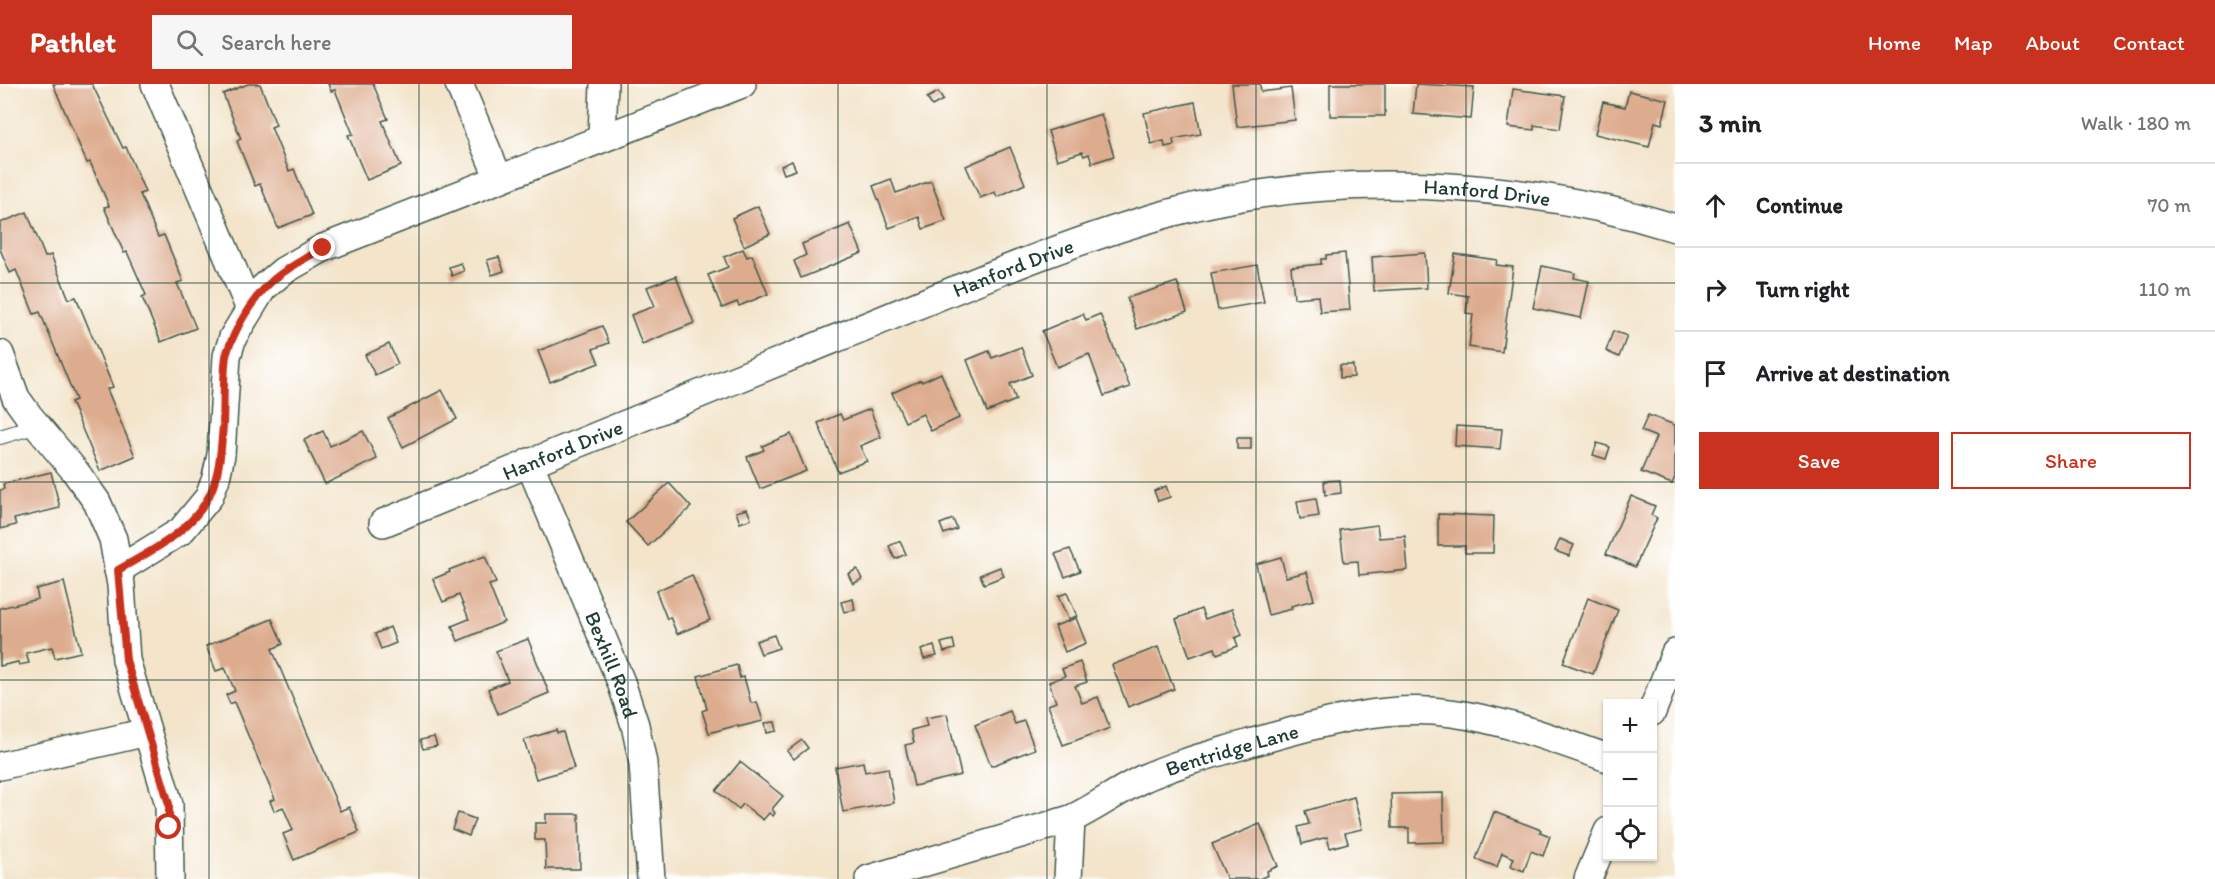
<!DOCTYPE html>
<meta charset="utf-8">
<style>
body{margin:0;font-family:Itim,sans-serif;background:#f6f6f6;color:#202124}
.controls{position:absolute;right:18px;bottom:18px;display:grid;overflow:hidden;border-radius:0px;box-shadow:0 2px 4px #0004}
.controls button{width:54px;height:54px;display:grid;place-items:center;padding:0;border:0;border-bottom:2px solid #e0e0e0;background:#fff;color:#202124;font:30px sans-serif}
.stop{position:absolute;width:18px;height:18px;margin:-14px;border:4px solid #c8321e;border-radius:50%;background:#fff}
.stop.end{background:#c8321e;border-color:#fff;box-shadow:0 2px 6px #0008}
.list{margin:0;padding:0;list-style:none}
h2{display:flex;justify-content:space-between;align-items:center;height:78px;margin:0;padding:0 24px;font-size:26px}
h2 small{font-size:20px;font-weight:400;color:#757577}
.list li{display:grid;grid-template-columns:39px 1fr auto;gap:18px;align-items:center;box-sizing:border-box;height:84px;padding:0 24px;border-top:2px solid #e0e0e0}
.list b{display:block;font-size:22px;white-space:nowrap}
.list em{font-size:20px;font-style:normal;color:#757577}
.actions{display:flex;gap:12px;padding:18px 24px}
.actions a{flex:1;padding:14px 0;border:2px solid #c8321e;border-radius:0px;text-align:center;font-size:21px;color:#c8321e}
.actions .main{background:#c8321e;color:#fff}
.icon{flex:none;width:33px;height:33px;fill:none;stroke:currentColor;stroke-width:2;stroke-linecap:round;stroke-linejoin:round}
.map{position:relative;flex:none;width:1675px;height:795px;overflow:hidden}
header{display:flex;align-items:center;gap:36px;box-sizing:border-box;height:84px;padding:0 30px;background:#c8321e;color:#fff}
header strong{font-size:28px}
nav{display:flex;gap:33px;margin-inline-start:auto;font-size:21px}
.search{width:420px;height:54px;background:#f6f6f6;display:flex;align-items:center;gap:15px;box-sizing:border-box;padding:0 21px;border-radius:0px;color:#757577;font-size:22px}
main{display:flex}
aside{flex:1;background:#fff}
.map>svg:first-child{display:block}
.building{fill:#ddab8d}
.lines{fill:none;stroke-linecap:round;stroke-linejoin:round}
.service-casing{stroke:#3f564a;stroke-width:16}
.minor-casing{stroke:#3f564a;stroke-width:30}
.service{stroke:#fff;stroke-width:14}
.minor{stroke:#fff;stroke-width:27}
.route{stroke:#c8321e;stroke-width:8}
.grid{fill:none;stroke:#1f3d34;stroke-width:1.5;stroke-opacity:0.55}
.labels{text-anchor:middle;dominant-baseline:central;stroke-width:4.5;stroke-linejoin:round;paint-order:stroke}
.street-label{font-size:21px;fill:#1f3d34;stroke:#fff}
</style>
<header>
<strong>Pathlet</strong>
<div class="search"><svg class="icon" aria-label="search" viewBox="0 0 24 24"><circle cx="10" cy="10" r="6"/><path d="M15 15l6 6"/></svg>Search here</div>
<nav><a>Home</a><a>Map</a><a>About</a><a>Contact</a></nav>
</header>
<main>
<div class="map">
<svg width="1675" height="795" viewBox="0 0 1675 795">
<rect width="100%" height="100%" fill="#fff"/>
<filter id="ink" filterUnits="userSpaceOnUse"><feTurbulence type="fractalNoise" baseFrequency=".0167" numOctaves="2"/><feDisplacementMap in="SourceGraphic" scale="12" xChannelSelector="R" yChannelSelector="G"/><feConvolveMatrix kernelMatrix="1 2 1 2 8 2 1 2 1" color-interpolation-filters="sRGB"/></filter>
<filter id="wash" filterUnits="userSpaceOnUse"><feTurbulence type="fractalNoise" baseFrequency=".008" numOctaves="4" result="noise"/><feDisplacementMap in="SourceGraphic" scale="24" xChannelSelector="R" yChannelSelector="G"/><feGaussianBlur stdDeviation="1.35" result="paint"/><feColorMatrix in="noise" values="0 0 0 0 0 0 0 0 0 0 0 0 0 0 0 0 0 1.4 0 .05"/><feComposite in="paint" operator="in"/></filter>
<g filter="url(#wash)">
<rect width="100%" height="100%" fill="#f3e4ca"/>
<g id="blocks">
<!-- building -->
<g class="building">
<path d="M53,0H92L123,64L126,63L145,108L140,110L158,153L164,151L183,197L177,199L196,244L161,258L142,213L146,211L127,168L124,169L104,123L109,122L90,78L87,79Z"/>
<path d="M248,0H260L276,41L271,43L289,87L294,85L312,131L278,144L260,100L255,102L237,57L241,55L223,10Z"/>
<path d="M328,0H373L388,35L382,37L401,82L367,96L348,51L353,50L335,6L331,7Z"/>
<path d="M1232,0H1260L1261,8L1291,4L1295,36L1237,43Z"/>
<rect x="1330" y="0" width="55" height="32"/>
<path d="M1416,0L1474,3L1471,35L1413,30Z"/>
<path d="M1513,5L1565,12L1560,45L1534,41V46L1508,43Z"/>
<path d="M1629,7L1668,16L1662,40L1655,38L1649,63L1595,50L1603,18L1625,23Z"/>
<path d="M938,8L943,16L932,22L927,14Z"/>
<path d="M1195,18L1201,50L1173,55L1174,61L1165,63L1164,57L1151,60L1144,29Z"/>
<path d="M1101,30L1114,72L1092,79L1089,70L1084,72L1082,68L1057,76L1048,47Z"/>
<path d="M1010,63L1025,100L997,113L995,108L980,114L966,82Z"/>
<path d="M792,77L796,86L784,90L781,82Z"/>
<path d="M891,95L896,109L931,97L946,137L923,145L919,133L889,144L873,102Z"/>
<path d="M758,122L770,150L744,162L732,134Z"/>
<path d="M27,128L45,173L51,171L69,215L76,213L113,303L107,305L135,372L100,387L71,318L76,316L40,228L34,230L16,186L10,189L0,165V139Z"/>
<path d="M850,140L862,169L801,194L794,177L806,171L802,160Z"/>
<path d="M743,165L747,173L752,171L768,210L739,222L737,218L722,224L708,191L728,183L724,173Z"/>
<path d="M1345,169L1350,226L1320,228L1318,212L1294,214L1291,183L1321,180V175H1326V171Z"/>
<path d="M1425,169L1427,204L1374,207L1372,173Z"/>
<path d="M1455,170L1497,176L1496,181L1513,183L1502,268L1469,263L1473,230L1466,229L1468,212L1449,209Z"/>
<path d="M499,173L504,187L492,191L487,176Z"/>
<path d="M461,179L464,187L452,192L449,183Z"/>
<path d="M1257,181L1264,218L1218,226L1211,189Z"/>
<path d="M1542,182L1575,189L1574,194L1589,197L1581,234L1533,224Z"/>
<path d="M676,192L694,239L642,260L631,231L655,222L647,203Z"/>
<path d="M1177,198L1187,228L1137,245L1127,214Z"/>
<path d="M1083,230L1086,236L1100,230L1130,303L1104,312L1089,270L1057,283L1042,247Z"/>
<path d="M602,242L609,259L593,265L599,279L550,298L538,267Z"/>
<path d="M1613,247L1627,252L1619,273L1606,267Z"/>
<path d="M389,260L398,280L375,291L365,271Z"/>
<path d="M1021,263L1032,291L1010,300L1016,316L987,328L967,276L989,267L992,274Z"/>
<path d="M1340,281H1353L1354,293L1340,294Z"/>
<path d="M941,289L959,334L931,347L923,330L905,338L892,309L921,296L922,298Z"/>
<path d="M442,306L457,335L403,363L388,334Z"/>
<path d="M870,325L881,353L860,362L867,377L838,388L818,339L840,330L843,336Z"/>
<path d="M1648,331L1675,341V393L1672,400L1641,388L1656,353L1641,347Z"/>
<path d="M1456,342L1502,345L1500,365L1455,362Z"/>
<path d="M323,347L330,362L363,347L377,375L325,400L304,356Z"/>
<path d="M791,350L806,387L760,405L747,373L764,366L762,362Z"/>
<rect x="1237" y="354" width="14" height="11"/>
<path d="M1597,359L1610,363L1606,375L1593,371Z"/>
<path d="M51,388L60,424L14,435L16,441L0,445V406L4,405L3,400Z"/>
<path d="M1340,396L1341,409L1325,411L1324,397Z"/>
<path d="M669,399L691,423L648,462L626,438Z"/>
<path d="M1166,402L1170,413L1158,417L1154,407Z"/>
<path d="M1631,412L1655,422L1651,431L1657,434L1635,483L1606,470Z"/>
<path d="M1316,414L1319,432L1300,435L1297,417Z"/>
<path d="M747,425L751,435L740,439L736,428Z"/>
<path d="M1438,430L1494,432L1493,469H1465V462H1438Z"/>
<path d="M953,435L957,445L944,450L940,440Z"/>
<path d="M1377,441L1379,454L1405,452L1408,486L1359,491L1358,477L1344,478L1340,446Z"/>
<path d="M1560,455L1574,461L1569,472L1555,467Z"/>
<path d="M900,457L906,470L895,475L889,462Z"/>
<path d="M1070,465L1080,487L1065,493L1055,470Z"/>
<path d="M485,472L496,499L489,501L504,538L458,557L452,542L469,535L459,511L443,518L433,495L450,488L449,486Z"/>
<path d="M1281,473L1286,493L1307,488L1314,516L1291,522L1292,525L1268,531L1256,480Z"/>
<path d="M1000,483L1004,492L984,500L980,491Z"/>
<path d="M857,485L862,495L853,500L848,490Z"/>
<path d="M692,491L710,536L677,550L670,533L667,535L656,507Z"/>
<path d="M64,498L81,568L55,574L52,563L26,569L29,579L19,581L18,578L0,582V524L38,515L36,505Z"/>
<path d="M1067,509L1077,532L1068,535L1058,512Z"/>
<path d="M1588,514L1618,526L1593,590L1563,579Z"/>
<path d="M853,515L855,526L844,528L841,518Z"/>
<path d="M1201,525L1205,535L1232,525L1242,551L1235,554L1238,562L1217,570L1215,564L1190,573L1176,535Z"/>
<path d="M1076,534L1086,559L1065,568L1055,542Z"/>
<path d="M272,535L283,560L272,565L340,727L349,723L359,748L294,776L283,750L293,746L283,723L274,727L270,717L275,715L234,618L230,620L226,611L235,607L225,584L216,587L206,562Z"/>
<path d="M390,543L396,559L381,565L375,550Z"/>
<path d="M774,551L779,564L761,570L756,557Z"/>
<path d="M528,555L549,609L498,630L488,605L508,597L496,567Z"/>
<path d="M953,556L955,565L944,568L941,559Z"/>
<path d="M934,562L937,572L924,575L921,566Z"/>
<path d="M1158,563L1174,605L1128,623L1112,581Z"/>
<path d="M1080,578L1087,598L1075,602L1082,619L1098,613L1110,644L1063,661L1048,621L1056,618L1049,598L1065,592L1062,585Z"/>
<path d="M737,581L740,594L744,593L751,619L757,618L763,637L738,643V641L709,649L702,627L707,625L698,592Z"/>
<path d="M1010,627L1015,640L1024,637L1035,665L991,682L975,641Z"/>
<path d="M947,630L961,691L914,702L905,661L914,659L911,646L927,642L925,634Z"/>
<path d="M775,638L777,647L767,649L765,639Z"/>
<path d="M556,646L557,649L563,648L574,684L536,695L524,656Z"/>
<path d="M434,653L437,662L423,665L420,656Z"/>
<path d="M802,656L808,664L794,675L787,667Z"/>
<path d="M740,678L783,712L772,725L775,729L773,732L769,729L763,736L743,720L739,725L716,707Z"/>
<path d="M863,678L865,688L888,684L894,719L843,728L835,683Z"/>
<path d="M1443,709L1444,758L1409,759V744H1392L1391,710Z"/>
<path d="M1354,713L1362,745L1345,749L1348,759L1330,764L1327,753L1302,760L1298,743L1309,740L1305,727Z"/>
<path d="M1494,728L1541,746L1540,748L1550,752L1543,772L1531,767L1524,787L1511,782L1514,774L1502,769L1497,783L1476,775Z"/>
<path d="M458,729L475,735L469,752L452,745Z"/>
<path d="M546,730H579L580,785H546L545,756H535V739H546Z"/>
<path d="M1260,740L1278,782L1267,787L1268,791L1259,795H1227L1212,760Z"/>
</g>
</g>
</g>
<g filter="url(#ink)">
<use href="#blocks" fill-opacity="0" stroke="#3f564a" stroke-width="1.5"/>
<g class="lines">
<defs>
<path id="service" d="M0,353L37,342"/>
<g id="minor">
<path d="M155,0L249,223"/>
<path d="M459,0L499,95"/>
<path d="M602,54L604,0"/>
<path d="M0,270L16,314L29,332L75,387L97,418L113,455L121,501L126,576L169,720L170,795"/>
<path id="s1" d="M529,378L621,598L635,641L643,679L651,795"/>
<path id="s2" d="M383,439C532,377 682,317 832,256C943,212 1054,161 1170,129C1328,85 1519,95 1675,144"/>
<path d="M118,486L181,447L209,413L216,394L221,371L227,272L233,253L263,204L283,187L323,164L742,0"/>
<path d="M1652,628L1675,569"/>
<path d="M0,682L147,648"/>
<path id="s3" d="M869,795L1071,735C1096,723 1118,707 1142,695C1177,679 1214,670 1250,659C1314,641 1384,619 1451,629C1505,636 1556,656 1608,674"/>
<path d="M1068,795L1071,735"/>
<path d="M1588,795L1608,747"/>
</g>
</defs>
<!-- service casing -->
<use href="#service" class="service-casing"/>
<!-- minor casing -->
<use href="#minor" class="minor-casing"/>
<!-- service -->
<use href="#service" class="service"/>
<!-- minor -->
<use href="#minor" class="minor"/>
</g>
</g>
<g class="lines" filter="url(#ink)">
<!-- route -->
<path class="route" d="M169,743V720L126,576L118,486C151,467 191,448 209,412C220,390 221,365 223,341C224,318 223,294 226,272C229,260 235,249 240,239C264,196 283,187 323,164"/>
</g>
<!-- grid -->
<path class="grid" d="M209,0V795M419,0V795M628,0V795M838,0V795M1047,0V795M1256,0V795M1466,0V795M0,199H1675M0,398H1675M0,596H1675"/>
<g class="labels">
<!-- street labels -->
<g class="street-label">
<text stroke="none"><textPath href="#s2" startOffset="1166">Hanford Drive</textPath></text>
<text stroke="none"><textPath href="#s2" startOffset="680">Hanford Drive</textPath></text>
<text stroke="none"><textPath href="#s2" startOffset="194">Hanford Drive</textPath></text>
<text stroke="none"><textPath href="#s1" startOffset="219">Bexhill Road</textPath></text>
<text stroke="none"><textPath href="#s3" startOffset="387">Bentridge Lane</textPath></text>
</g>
</g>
</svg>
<div class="controls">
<button>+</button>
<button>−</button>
<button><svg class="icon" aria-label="locate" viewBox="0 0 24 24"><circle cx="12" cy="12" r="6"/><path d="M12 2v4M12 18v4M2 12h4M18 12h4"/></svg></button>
</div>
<div class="stop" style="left:169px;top:743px"></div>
<div class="stop end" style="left:323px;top:164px"></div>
</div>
<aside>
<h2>3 min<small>Walk · 180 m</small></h2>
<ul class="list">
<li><svg class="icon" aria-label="ahead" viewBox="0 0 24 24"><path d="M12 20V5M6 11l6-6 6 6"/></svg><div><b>Continue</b></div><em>70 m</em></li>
<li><svg class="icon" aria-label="right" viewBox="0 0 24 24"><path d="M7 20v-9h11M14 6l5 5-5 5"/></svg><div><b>Turn right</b></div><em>110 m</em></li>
<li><svg class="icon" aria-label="arrive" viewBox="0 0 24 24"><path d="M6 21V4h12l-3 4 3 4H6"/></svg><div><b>Arrive at destination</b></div></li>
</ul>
<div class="actions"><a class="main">Save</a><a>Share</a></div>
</aside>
</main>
